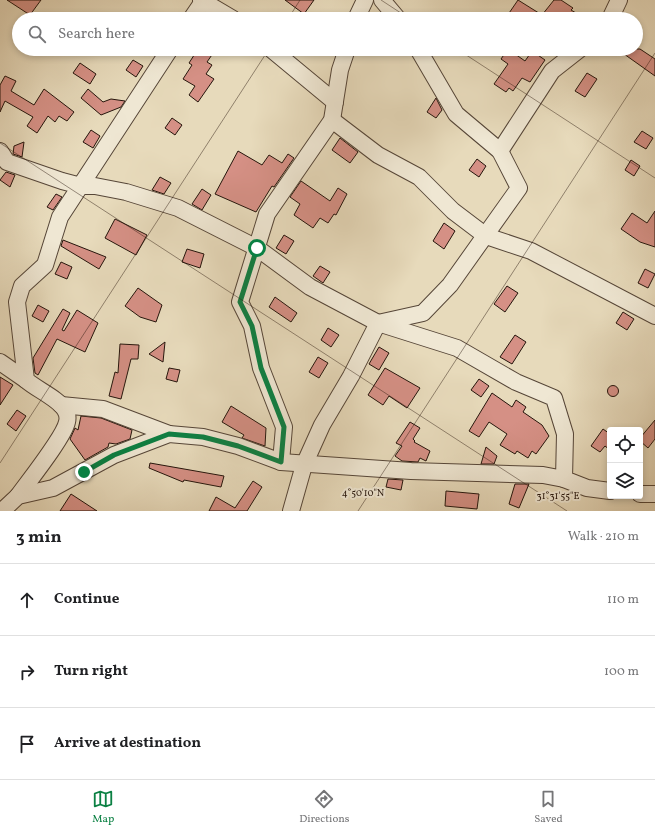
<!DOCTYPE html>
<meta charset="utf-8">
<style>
body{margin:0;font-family:Vollkorn,serif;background:#f2f2f2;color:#202124}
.controls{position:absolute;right:12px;bottom:12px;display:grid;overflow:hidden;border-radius:4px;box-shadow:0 2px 6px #0003}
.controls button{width:36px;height:36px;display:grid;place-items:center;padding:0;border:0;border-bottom:1px solid #e0e0e0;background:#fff;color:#202124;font:20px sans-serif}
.stop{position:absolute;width:12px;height:12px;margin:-9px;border:3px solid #0b8043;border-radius:50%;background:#fff}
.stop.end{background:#0b8043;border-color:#fff;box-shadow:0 1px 4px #0008}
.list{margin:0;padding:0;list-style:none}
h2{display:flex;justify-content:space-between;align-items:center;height:52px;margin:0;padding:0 16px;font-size:17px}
h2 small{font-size:13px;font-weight:400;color:#757577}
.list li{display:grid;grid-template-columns:26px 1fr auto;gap:12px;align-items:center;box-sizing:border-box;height:72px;padding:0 16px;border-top:1px solid #e0e0e0}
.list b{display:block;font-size:15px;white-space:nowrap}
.list em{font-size:13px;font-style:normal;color:#757577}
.icon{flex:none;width:22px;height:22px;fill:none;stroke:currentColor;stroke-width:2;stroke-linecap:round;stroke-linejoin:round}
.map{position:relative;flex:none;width:655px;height:511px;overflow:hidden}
.search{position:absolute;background:#fff;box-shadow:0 2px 6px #0003;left:12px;right:12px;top:12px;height:44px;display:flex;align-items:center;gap:10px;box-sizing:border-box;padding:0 14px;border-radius:22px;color:#757577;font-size:15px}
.sheet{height:268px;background:#fff}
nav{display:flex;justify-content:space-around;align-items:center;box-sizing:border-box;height:56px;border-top:1px solid #e0e0e0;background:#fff;font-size:11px;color:#757577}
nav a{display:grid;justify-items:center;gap:2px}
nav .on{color:#0b8043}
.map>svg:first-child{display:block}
.building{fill:#d59085;stroke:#25150c}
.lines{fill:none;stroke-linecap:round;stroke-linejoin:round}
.street-casing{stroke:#564638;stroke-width:18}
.street{stroke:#efe7d3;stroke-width:16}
.route{stroke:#0b8043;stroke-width:5}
.ticks{fill:none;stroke:#25150c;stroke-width:1;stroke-opacity:0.45}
.ticks-label{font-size:10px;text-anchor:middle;fill:#25150c;stroke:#efe7d3;stroke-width:4;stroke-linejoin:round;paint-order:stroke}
</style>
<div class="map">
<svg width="655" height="511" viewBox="0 0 655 511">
<rect width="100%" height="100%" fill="#e7dabb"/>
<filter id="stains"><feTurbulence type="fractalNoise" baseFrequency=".005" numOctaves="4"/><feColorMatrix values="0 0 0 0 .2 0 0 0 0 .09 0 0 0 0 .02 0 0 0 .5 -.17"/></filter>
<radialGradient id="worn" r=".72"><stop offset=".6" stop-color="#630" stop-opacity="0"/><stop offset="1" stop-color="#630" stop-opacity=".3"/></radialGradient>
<!-- building -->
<g class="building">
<path d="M7,0H41L30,15Z"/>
<path d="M285,0H314L304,14Z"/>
<path d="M518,0L542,15L554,0H561L573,8L571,10L586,19H505Z"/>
<path d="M198,49H216L207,62L212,65L206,74L214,79L198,102L189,95L195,86L183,79L192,65L189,63Z"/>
<path d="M508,49L525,61L532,51L545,60L530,82L522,78L513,91L509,88L506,92L494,84L508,64L501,59Z"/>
<path d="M617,49H640L655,59V76Z"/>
<path d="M133,60L143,66L136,77L126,70Z"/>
<path d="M80,63L96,74L90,84L73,73Z"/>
<path d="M587,73L597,79L585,97L575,91Z"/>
<path d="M5,76L16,81L11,91L34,105L44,89L74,112L67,121L59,116L55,122L48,116L37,133L27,126L33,117L5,101L0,112V85Z"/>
<path d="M88,89L103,102L111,99L125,101L121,107L101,115L81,98Z"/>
<path d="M436,98L442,110L436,118L427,112Z"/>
<path d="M172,118L182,125L175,135L165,128Z"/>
<path d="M91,130L100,136L93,148L83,142Z"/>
<path d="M642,131L653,138L646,149L634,142Z"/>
<path d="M340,138L358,152L350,163L332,150Z"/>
<path d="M24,142L22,157L13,154L14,146Z"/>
<path d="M238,151L262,165L269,155L282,163L288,154L294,158L274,187L272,186L256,212L215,194Z"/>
<path d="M477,159L486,166L479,177L469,170Z"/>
<path d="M631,160L640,166L634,176L625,170Z"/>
<path d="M6,172L15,175L10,187L0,180Z"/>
<path d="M160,177L171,183L164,194L152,190Z"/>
<path d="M301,181L330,201L338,188L347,194L336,215L334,214L328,223L320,218L313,228L294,215L300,204L290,197Z"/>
<path d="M202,189L211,195L202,210L192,204Z"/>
<path d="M56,194L62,197L53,210L47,207Z"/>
<path d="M655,211V247L640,242L621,229L632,213L647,223Z"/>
<path d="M115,219L147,235L136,255L105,238Z"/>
<path d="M444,223L455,231L444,249L433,241Z"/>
<path d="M284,235L294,241L286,254L276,248Z"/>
<path d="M63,240L106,257L99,269L61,246Z"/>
<path d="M187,249L204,254L200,268L182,262Z"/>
<path d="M61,262L72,267L67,279L55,274Z"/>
<path d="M320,266L330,272L323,283L313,276Z"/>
<path d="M645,269L655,274L648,288L638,283Z"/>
<path d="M507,286L518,293L505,312L494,304Z"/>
<path d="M138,288L162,305L156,322L140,317L125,306Z"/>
<path d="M275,297L297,313L291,322L269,307Z"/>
<path d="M38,305L49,311L43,322L32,316Z"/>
<path d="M63,309L70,313L62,330L64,331L77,310L98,323L85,352L57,339L38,375L35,373L33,358Z"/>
<path d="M623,312L634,319L627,330L616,323Z"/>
<path d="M328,328L339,335L331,347L321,340Z"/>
<path d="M515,335L526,342L512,364L500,357Z"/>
<path d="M165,342L163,362L149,354Z"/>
<path d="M120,344L139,345L138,359H131L121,399L109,396L115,372L118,373Z"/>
<path d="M379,347L389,353L379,370L369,364Z"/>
<path d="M318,357L328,363L319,378L309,372Z"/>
<path d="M169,368L180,370L177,382L166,379Z"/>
<path d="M385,368L420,388L407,408L389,396L383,405L368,395Z"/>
<path d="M0,377L13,385L0,405Z"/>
<path d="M479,379L489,386L481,397L471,390Z"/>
<circle cx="613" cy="391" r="5.5"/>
<path d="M492,393L512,407L516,400L526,407L523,412L542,425L549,436L536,454L532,451L528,458L517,451L515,454L500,445L507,434L489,422L479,437L469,431Z"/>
<path d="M231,406L266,428L265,446L242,438L244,435L222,422Z"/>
<path d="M17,410L26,416L16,431L7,424Z"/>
<path d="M81,416L101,418L132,430L130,439L116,444L109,443L108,447L85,460L70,439L75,428L78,430Z"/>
<path d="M655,420V439L648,448L640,441V438Z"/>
<path d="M410,422L420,428L413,439L415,441L414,442L430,451L426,461L420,458L418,462L402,461L395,456L402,446L396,443Z"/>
<path d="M603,429L610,434V450L605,446L600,452L591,446Z"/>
<path d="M486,447L497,456L494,464H481Z"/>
<path d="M150,463L224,476L221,487L184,480L183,482L149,468Z"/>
<path d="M388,479L403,480L401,490L386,487Z"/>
<path d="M253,481L262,487L247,511H209L216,497L235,508Z"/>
<path d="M515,484H529L519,508L509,504Z"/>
<path d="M446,491L479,494L477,509L445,506Z"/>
<path d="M71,494L97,511H60Z"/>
</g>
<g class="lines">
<defs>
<g id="street">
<path d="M201,0L233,19"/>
<path d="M382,0L398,19"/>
<path d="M191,19L204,0"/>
<path d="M356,19L365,0"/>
<path d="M610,19L619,0"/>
<path d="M271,49L335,102"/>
<path d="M332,120L378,155L419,177L453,211L486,236L531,251L655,316"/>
<path d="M0,151L7,162L62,181L81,186H95L126,192L178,208L257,248L310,287L378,323L457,348L516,382L554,398L565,434L564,479L587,488L610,491"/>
<path d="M500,151L552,71L580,49"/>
<path d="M0,362L26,380"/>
<path d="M61,405L103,409L169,434"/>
<path d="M281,462L284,427L261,368L252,326L240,302L267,214L332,120L340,70L347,49"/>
<path d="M640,494H655"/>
<path d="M18,496C28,482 64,437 67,422C68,418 67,413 65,410C59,399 36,389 26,380L17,302L22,286L45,265L60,217L170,49"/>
<path d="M2,511L18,496L53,488L114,455L169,434L203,437L238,446L281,462L411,471L543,475L564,479"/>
<path d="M291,511L304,465L322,425L351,376L378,323L423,313L450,285L519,188L500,151L456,114L418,49"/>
</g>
</defs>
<!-- street casing -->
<use href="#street" class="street-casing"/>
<!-- street -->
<use href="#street" class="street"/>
</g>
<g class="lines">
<!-- route -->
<path class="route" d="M84,472L114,455L169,434L203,437L238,446L281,462L284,427L261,368L252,326L240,302L257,248"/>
</g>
<!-- ticks -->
<path class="ticks" d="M381,0L410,19M288,19L300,0M457,49L655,178M0,143L567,511M0,463L269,49M358,511L655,53"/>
<g class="ticks-label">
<text x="363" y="496">4°50'10"N</text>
<text x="558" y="499">31°31'55"E</text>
</g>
<rect width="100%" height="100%" filter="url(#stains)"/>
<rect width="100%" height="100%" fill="url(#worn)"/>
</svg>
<div class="controls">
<button><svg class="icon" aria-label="locate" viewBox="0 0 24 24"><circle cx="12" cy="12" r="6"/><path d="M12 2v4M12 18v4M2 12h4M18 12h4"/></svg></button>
<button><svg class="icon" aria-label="layers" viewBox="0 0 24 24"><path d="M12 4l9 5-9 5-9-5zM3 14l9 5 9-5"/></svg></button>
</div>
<div class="stop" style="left:257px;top:248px"></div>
<div class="stop end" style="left:84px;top:472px"></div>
<div class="search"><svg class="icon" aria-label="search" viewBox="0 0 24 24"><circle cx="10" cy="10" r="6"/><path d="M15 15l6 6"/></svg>Search here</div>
</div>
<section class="sheet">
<h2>3 min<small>Walk · 210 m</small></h2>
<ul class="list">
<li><svg class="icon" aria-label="ahead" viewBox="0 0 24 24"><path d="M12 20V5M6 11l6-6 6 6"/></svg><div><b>Continue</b></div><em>110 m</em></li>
<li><svg class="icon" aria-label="right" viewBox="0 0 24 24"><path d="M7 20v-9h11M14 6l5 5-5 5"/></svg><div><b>Turn right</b></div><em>100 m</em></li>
<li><svg class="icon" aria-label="arrive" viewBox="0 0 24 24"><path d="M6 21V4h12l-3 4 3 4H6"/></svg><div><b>Arrive at destination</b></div></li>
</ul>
</section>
<nav>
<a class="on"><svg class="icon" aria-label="map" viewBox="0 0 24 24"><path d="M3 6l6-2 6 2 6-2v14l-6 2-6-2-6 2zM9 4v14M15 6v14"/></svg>Map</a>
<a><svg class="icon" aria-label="directions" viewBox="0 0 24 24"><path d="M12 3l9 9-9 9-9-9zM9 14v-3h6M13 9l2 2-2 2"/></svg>Directions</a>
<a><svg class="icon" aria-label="saved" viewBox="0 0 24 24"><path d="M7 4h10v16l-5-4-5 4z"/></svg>Saved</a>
</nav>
